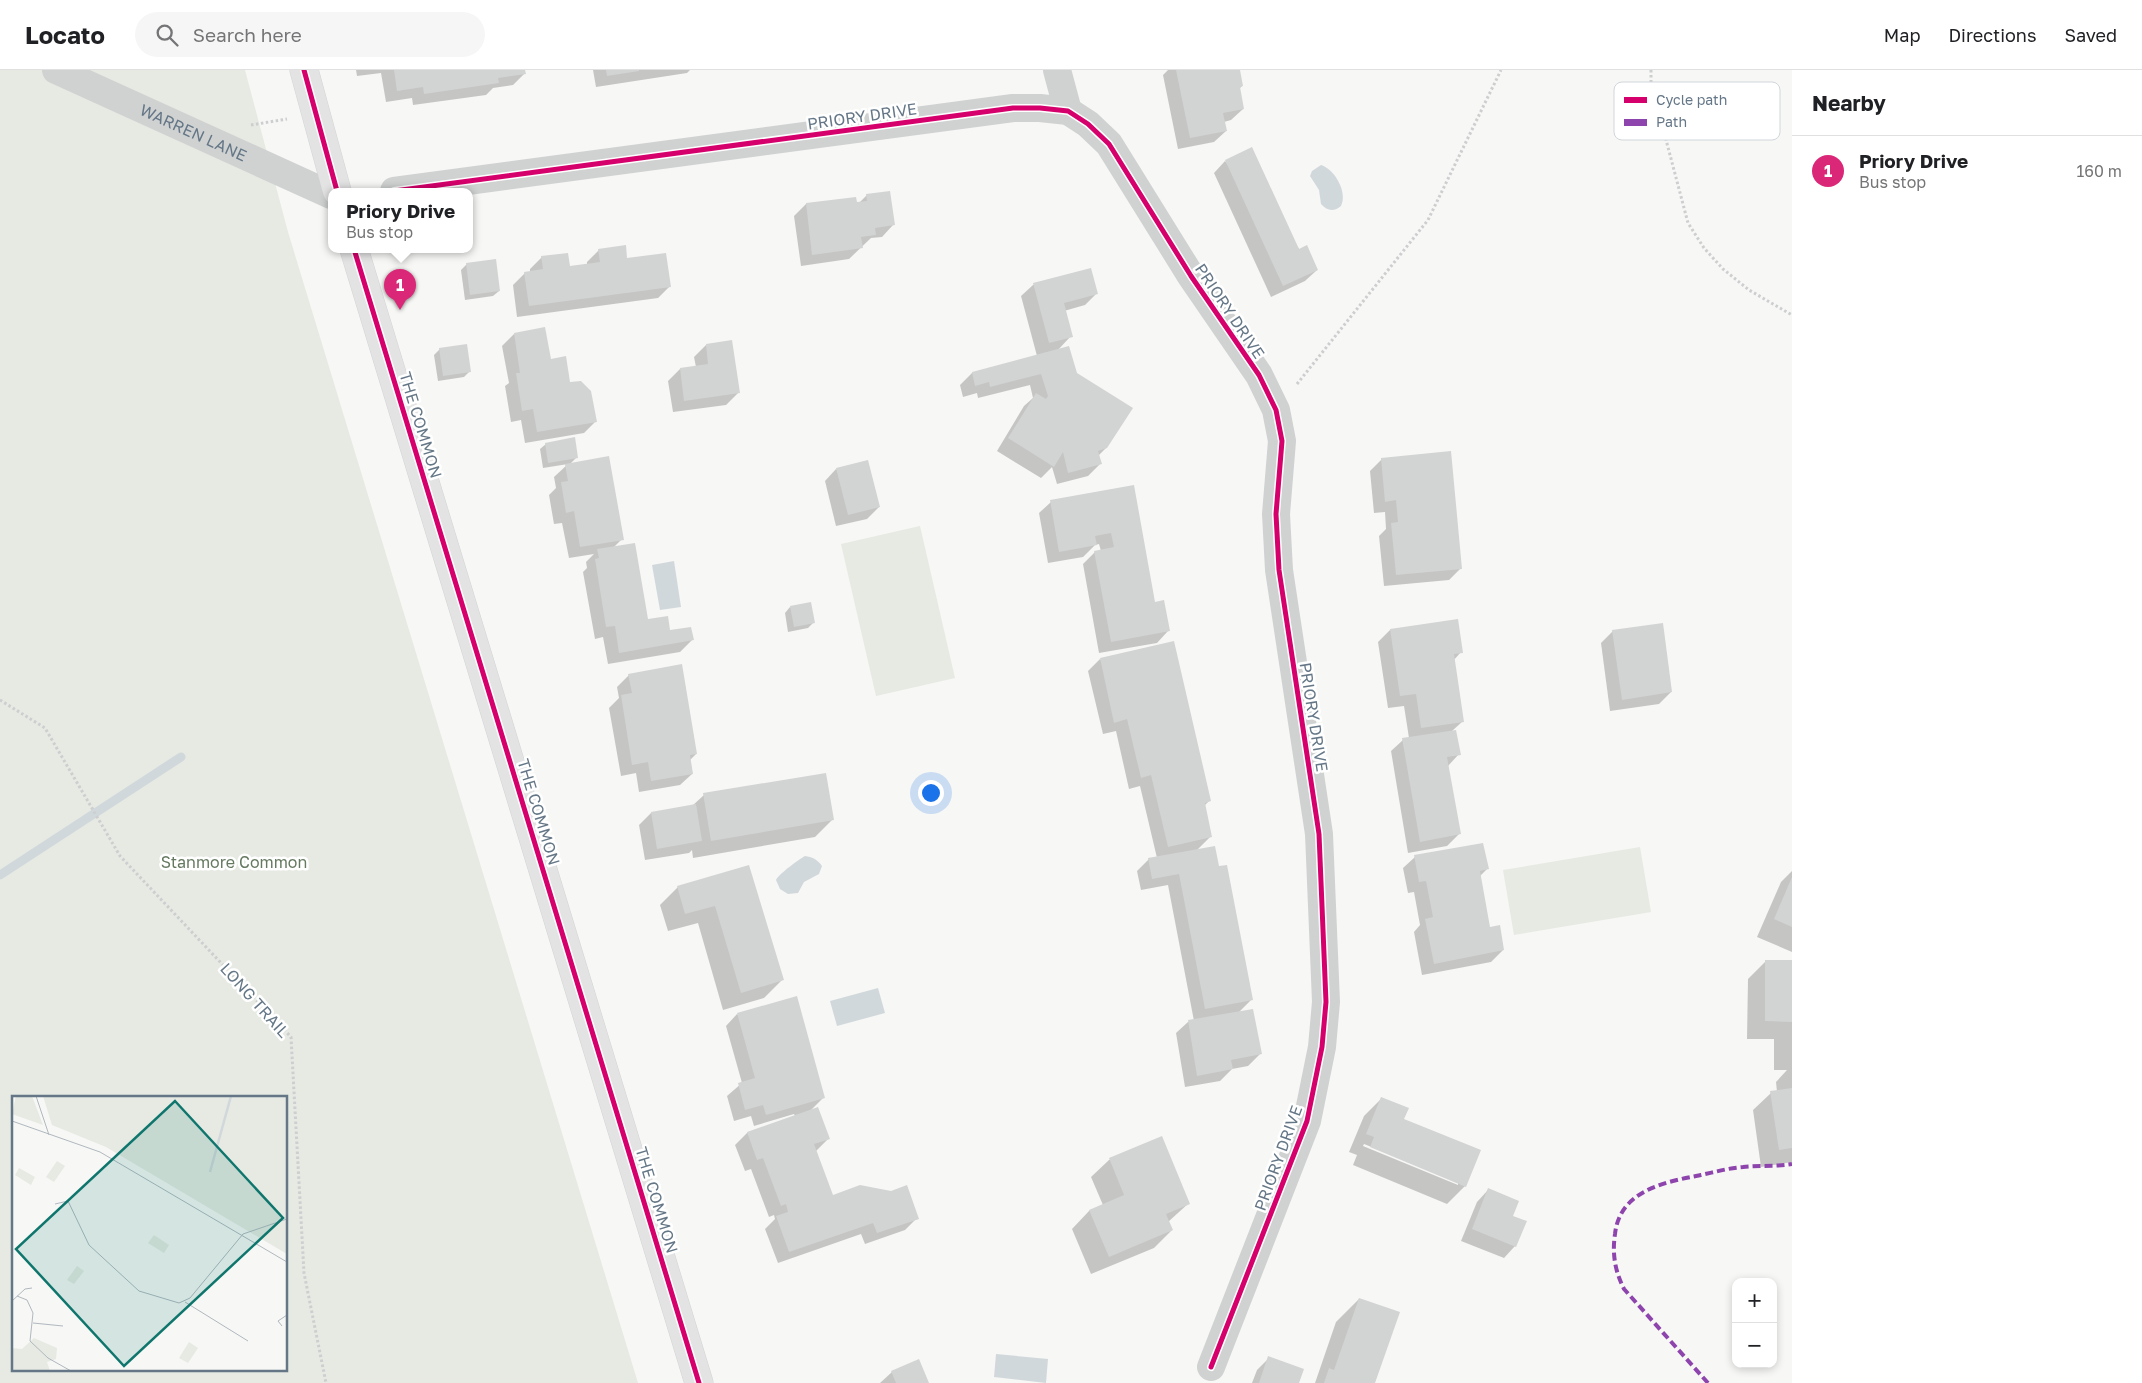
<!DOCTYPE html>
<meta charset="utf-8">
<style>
body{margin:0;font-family:"Golos Text",sans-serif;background:#f6f6f6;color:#202124}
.controls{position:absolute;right:15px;bottom:15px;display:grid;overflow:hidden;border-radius:10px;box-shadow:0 2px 8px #0003}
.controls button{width:45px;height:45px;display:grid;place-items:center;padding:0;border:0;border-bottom:1px solid #e0e0e0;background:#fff;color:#202124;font:25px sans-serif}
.you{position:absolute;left:930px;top:722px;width:18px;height:18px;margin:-12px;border:4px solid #fff;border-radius:50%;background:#1a73e8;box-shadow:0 0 0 8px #1a73e833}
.badge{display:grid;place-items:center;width:32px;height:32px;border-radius:50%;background:#db2777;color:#fff;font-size:16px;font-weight:700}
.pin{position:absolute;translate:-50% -41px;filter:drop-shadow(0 1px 2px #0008)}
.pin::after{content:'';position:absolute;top:26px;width:18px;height:15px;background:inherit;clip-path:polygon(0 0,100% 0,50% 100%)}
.popup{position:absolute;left:328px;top:118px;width:145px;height:65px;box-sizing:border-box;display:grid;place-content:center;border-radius:10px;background:#fff;filter:drop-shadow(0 1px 4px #0005);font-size:16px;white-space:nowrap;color:#757577}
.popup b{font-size:19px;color:#202124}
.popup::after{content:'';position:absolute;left:50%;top:100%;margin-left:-10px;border:10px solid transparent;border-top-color:#fff}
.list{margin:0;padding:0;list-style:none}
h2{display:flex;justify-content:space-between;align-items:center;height:65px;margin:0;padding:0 20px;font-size:21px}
h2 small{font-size:16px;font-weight:400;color:#757577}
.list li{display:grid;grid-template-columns:32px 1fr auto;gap:15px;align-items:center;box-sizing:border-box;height:70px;padding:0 20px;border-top:1px solid #e0e0e0}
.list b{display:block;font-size:19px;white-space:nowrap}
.list p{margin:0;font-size:16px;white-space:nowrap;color:#757577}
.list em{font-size:16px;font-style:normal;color:#757577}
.icon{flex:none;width:28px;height:28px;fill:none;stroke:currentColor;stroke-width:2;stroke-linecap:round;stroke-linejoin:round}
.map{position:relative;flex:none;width:1792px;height:1313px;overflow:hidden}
header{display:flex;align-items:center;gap:30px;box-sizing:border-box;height:70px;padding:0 25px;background:#fff;border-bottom:1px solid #e0e0e0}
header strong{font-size:24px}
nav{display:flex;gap:28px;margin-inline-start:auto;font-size:18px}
.search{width:350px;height:45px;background:#f6f6f6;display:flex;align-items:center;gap:12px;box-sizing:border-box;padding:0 18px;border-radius:28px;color:#757577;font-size:19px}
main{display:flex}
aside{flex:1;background:#fff}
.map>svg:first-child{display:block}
.green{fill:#e6eae3;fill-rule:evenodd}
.water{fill:#d1d8db}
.shadow{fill:#0003;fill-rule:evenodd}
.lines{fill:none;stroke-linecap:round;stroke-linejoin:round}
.stream{stroke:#d1d8db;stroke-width:9}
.building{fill:#d2d3d3}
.primary-casing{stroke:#d2d4d4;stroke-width:29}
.path{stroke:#cccecf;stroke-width:3;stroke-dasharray:2.5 2.5;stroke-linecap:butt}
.street{stroke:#d0d2d2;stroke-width:28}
.primary{stroke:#e3e3e3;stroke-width:28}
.quiet{stroke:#8e44ad;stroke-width:4;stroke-dasharray:8 4;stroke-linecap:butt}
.cycleway-casing{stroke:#fff;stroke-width:8}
.cycleway{stroke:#d6006c;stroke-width:5}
.labels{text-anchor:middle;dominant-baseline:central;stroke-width:5;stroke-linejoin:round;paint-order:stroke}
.street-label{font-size:16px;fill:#657787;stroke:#fff}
.park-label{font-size:16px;fill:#657960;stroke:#fff}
.inset-river{fill:none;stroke:#d1d8db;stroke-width:2.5}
.inset-road{fill:none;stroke:#b0b8bf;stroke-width:1}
.view{fill:#0f766e;fill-opacity:0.15;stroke:#0f766e;stroke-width:2.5}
.inset-edge{fill:none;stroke:#657787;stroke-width:2.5}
.key{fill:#fff;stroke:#d1d6db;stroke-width:1}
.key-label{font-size:14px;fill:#657787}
</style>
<header>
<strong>Locato</strong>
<div class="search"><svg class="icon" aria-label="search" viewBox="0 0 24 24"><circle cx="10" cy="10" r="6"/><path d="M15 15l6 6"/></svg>Search here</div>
<nav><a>Map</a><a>Directions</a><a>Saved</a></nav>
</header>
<main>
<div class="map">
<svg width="1792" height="1313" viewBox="0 0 1792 1313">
<rect width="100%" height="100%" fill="#f7f7f5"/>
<!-- green -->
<g class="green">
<path d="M0,0H245L288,162L638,1313H0ZM14,1027H286V1299H14Z"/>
<path d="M920,456L955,608L876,626L841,474Z"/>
<path d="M1640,777L1651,842L1514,865L1503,800Z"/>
</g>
<!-- water -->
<g class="water">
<path d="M1321,95C1335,99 1348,123 1341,136C1334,142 1327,141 1321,134L1319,120L1310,106L1312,101Z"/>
<path d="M674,491L681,537L660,540L652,495Z"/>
<path d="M805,786C812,787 817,789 822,796L819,804L804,812L798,823L788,824L780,819L776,810C780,803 798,790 805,786Z"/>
<path d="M878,918L885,943L837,956L830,931Z"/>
<path d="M996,1284L1048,1289L1046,1313L994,1307Z"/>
</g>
<!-- shadow -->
<g class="shadow">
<path d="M356,0H524L525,3L513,15L493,18L486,25L413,35L412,28L386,32L381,3L357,6Z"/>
<path d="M593,0H690L687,3L596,17Z"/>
<path d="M1168,0H1239L1242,16L1239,19L1243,39L1231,50L1224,52L1226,61L1214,72L1178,79L1163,5Z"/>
<path d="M1225,91L1317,200L1305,211L1271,227L1214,103Z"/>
<path d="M867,125L893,155L882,167L871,168L849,189L801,196L794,146L806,134L859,133Z"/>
<path d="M599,180L626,190L670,216L658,228L517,247L513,215L525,203L530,202V199L542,187L569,197L587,195V192Z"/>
<path d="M467,194L499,221L493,226L465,230L461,200Z"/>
<path d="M1090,199L1097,223L1085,235L1064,241L1071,266L1057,281L1076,304L1106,378L1098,386L1100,394L1088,406L1057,414L1052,397L1041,408L997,381L1024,336L1033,328L1030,315L978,328L977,323L963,327L960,315L972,303L1037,286L1021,226L1033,215Z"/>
<path d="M514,264L550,290L569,314L595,352L584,363L525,373L521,350L511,352L505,316L509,313L502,276Z"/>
<path d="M706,275L738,323L726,335L673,342L668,311L680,299L696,297L694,287Z"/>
<path d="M440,279L470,301L464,307L438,311L434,285Z"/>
<path d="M546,374L577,387L569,395L622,469L614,477L647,550L692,570L680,582L608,594L603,567L595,569L583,502L587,498L586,492L594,484L569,488L562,453L554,454L549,425L556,418L554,407L568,394L543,398L540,379Z"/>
<path d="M1382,389L1461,498L1449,510L1384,516L1379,466L1386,459L1385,442L1374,443L1370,401Z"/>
<path d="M836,399L879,437L867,449L836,456L825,411Z"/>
<path d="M1133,417L1154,533L1168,561L1157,573L1099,583L1083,494L1095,482L1101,481L1099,474L1095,475L1083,487L1048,493L1039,443L1051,432Z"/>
<path d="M790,537L814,552L808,558L788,562L785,543Z"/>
<path d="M1390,560L1461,582L1453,591L1463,651L1452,661L1459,684L1448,696L1459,764L1447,776L1408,783L1391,681L1403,670L1409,668L1404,636L1388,638L1378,572Z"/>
<path d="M1613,561L1671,622L1659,634L1610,641L1601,573Z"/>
<path d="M1100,589L1209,731L1204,736L1211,766L1197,780L1251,930L1238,943L1260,984L1248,996L1232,999L1220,1011L1185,1017L1176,963L1188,952L1194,951L1168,815L1141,820L1137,801L1149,789L1157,788L1140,716L1129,719L1116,661L1103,664L1088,601Z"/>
<path d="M629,605L696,684L690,690L692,704L680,715L639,722L636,703L621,706L609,638L619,628L617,617Z"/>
<path d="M704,725L833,749L815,767L693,788L692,780L689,783L645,790L639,755L651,743L692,736Z"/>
<path d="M1415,787L1487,799L1480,806L1489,858L1503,880L1491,892L1422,905L1414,862L1420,855L1414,822L1408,823L1403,798Z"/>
<path d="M748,796L782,910L764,928L723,940L698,853L668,861L660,835L678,817Z"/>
<path d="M1792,801V882L1757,867L1781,812Z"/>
<path d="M1766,891H1792V1092L1761,1097L1753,1040L1771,1023L1777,1022L1776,1012L1787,1000H1774V969H1747L1748,909Z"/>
<path d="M737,944L824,1027L810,1041L828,1069L816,1081L832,1127L917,1148L905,1160L865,1174L861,1164L778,1193L765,1159L775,1149L774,1145L769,1147L751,1099L745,1101L735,1075L747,1063L795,1046L794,1044L754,1056L751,1046L734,1051L727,1026L742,1013L726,956Z"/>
<path d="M1382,1028L1465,1116L1447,1134L1353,1095L1357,1085L1349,1082L1364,1046ZM1364,1074L1458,1112V1115L1363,1076Z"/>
<path d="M1161,1068L1189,1133L1168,1152L1172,1160L1154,1178L1091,1204L1072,1159L1089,1141L1103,1135L1091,1107L1109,1090Z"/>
<path d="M1488,1120L1511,1146L1515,1176L1504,1188L1461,1171L1477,1132Z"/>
<path d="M1359,1229L1374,1313H1315L1336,1252Z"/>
<path d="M1269,1288L1298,1313H1252L1257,1300Z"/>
<path d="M892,1302L928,1313H880Z"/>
</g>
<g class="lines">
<!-- stream -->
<path class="stream" d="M0,805L181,687"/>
</g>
<!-- building -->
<g class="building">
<path d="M394,0H525L526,4L498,8L499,13L424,24L423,17L397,21Z"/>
<path d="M606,0H639V1L607,6Z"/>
<path d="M1176,0H1240L1243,16L1240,17L1244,39L1223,43L1227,61L1190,68Z"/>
<path d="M1252,77L1299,179L1307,175L1318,200L1283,216L1225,90Z"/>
<path d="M890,121L895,155L875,158L876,165L861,167L863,178L812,185L806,133L856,127L857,132L867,131L866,124Z"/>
<path d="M626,175L627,188L666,183L671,217L529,236L524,202L543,199L541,186L568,183L570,196L600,192L598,179Z"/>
<path d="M496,189L500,221L470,225L466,193Z"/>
<path d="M1091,198L1098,224L1064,233L1073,267L1049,273L1033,213Z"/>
<path d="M545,257L551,289L566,286L570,312L581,311L591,321L597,352L537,362L533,339L522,341L516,303H520L514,263Z"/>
<path d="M732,270L740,323L684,331L680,298L708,294L706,274Z"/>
<path d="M467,274L471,302L443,306L439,278Z"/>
<path d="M1069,276L1077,303L1133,338L1107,378L1098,381L1102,394L1068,403L1063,382L1054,397L1008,368L1036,323L1046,329L1048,326L1041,304L990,317L989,312L975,316L972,302Z"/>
<path d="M575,367L578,388L548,393L545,373Z"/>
<path d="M1451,381L1462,499L1396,505L1391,453L1398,452L1396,430L1385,432L1381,388Z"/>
<path d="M609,386L624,470L580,477L574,441L566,443L561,412L568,411L565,394Z"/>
<path d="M868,390L880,437L848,445L836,398Z"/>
<path d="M1134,415L1155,532L1164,530L1170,561L1111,572L1094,481L1114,477L1111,463L1095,466L1097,475L1059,482L1050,430Z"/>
<path d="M635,473L648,549L668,546L670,560L691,557L694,570L619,583L615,556L606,557L595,489L599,488L597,479Z"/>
<path d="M811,532L815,553L794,557L790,536Z"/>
<path d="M1458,549L1463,583L1454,584L1464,652L1421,658L1416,624L1400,626L1390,559Z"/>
<path d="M1663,553L1672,622L1622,630L1612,560Z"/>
<path d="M1174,571L1211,731L1205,733L1212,767L1168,777L1151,705L1141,708L1127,649L1114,653L1100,588Z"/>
<path d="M682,594L697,684L690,685L693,704L651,711L648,692L632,695L621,625L632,623L628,604Z"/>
<path d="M1456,660L1461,685L1447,687L1461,764L1420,772L1402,668Z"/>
<path d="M826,703L834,750L711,771L703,723Z"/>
<path d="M696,734L702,771L657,779L651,742Z"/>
<path d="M1483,773L1489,799L1480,801L1490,857L1500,855L1504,880L1434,894L1425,849L1433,847L1426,811L1419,812L1414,785Z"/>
<path d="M1215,776L1219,796L1227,795L1253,930L1205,939L1179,804L1152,809L1148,788Z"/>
<path d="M749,795L784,910L741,923L715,836L685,844L677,816Z"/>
<path d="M1792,807V857L1774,849Z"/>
<path d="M1765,890H1792V952L1765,951Z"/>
<path d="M797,926L825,1028L766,1045L763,1035L745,1040L738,1013L755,1008L737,943Z"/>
<path d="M1253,939L1262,984L1231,990L1233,999L1197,1006L1188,950Z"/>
<path d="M1792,1018V1078L1779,1080L1770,1021Z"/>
<path d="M1381,1027L1409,1038L1404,1049L1481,1080L1466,1117L1370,1077L1374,1067L1366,1064Z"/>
<path d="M818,1037L830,1069L814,1074L833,1125L860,1115L891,1121L907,1115L919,1149L877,1163L873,1153L789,1182L776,1146L788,1142L786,1134L781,1136L763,1088L757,1090L747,1062Z"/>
<path d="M1162,1066L1190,1134L1166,1144L1173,1160L1109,1187L1089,1140L1124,1125L1109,1088Z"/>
<path d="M1488,1118L1519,1131L1513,1146L1527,1151L1516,1177L1472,1159Z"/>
<path d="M1359,1228L1400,1242L1375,1313H1324L1329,1298L1334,1300Z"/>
<path d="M1268,1286L1304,1299L1299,1313H1259Z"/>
<path d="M919,1289L929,1313H896L891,1301Z"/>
</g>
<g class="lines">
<defs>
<g id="primary">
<path d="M304,0L337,121"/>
<path d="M354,179L699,1313"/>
</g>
</defs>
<!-- primary casing -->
<use href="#primary" class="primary-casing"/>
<!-- path -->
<g class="path">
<path d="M1651,0V13L1688,153L1704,178L1723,199L1749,220L1792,245"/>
<path d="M251,55L287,49"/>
<path d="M1297,314L1428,150L1501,0"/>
<path d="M0,630L45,658L120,786L291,967L304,1203L326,1313"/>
</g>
<!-- street -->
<g class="street">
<path id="s1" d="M56,0L331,125"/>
<path d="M1057,0L1068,41"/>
<path d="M394,121L1013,38H1040L1068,41L1088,54L1109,74L1191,206L1259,305L1276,340L1282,371L1276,444L1279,500L1319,764L1326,932L1322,977L1307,1051L1211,1297"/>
</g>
<!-- primary -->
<use href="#primary" class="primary"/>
<!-- quiet -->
<path class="quiet" d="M1708,1313L1624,1219C1615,1201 1612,1184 1615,1164C1620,1120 1665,1112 1701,1105C1715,1102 1729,1098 1743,1097C1759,1095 1775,1097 1792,1094"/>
<defs>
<g id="cycleway">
<path d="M304,0L337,121"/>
<path d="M394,121L1013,38H1040L1068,41L1088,54L1109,74L1191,206L1259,305L1276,340L1282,371L1276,444L1279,500L1319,764L1326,932L1322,977L1307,1051L1211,1297"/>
<path d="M354,179L699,1313"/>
</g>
</defs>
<!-- cycleway casing -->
<use href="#cycleway" class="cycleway-casing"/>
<!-- cycleway -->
<use href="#cycleway" class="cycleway"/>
</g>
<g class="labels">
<!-- street labels -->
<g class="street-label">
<text transform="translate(862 46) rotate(-8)">PRIORY DRIVE</text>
<text stroke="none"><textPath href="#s1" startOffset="151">WARREN LANE</textPath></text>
<text transform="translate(1230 241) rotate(56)">PRIORY DRIVE</text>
<text transform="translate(421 355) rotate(73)">THE COMMON</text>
<text transform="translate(1314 647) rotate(81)">PRIORY DRIVE</text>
<text transform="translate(539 742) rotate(73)">THE COMMON</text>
<text transform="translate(255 930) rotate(48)">LONG TRAIL</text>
<text transform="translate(1278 1088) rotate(-70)">PRIORY DRIVE</text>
<text transform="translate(657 1130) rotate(73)">THE COMMON</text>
</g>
<!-- park labels -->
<g class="park-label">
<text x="234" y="792">Stanmore Common</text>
</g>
</g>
<!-- overview -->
<g transform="translate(12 1026)">
<rect width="275" height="275" fill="#f7f7f5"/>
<path d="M4,0H20L31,29L0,18ZM31,0H275V158L94,51L40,29ZM45,65L53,70L42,86L34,81ZM7,72L23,81L19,89L3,79ZM142,139L157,149L152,157L136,147ZM65,170L72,175L62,188L55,184ZM22,242L45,252L44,263L35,266L38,275H0V252L10,253ZM177,246L186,252L176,267L167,262Z" fill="#e6eae3"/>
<path class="inset-river" d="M198,76L219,0"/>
<path class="inset-road" d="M24,0L37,39M0,25L88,56L275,166M43,108L56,105L77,149L127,195L167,207L178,202L231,138L275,123M5,200L15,204L21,217L18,245L36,262L59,275M0,205L13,193L20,192M173,206L236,245M21,227L51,230M270,230L266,225L275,219"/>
<path class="view" d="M163,5L271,122L112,270L4,153Z"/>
<rect width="275" height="275" class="inset-edge"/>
</g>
<!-- legend -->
<rect x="1614" y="12" width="166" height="58" rx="8" class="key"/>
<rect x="1624" y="27" width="23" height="6" fill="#d6006c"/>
<rect x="1624" y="49" width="23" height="7" fill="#8e44ad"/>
<g class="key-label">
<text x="1656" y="35">Cycle path</text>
<text x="1656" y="57">Path</text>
</g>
</svg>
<div class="controls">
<button>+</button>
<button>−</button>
</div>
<div class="you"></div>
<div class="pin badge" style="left:400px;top:240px">1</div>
<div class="popup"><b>Priory Drive</b>Bus stop</div>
</div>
<aside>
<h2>Nearby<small></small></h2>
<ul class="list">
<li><span class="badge">1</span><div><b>Priory Drive</b><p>Bus stop</p></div><em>160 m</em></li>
</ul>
</aside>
</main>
